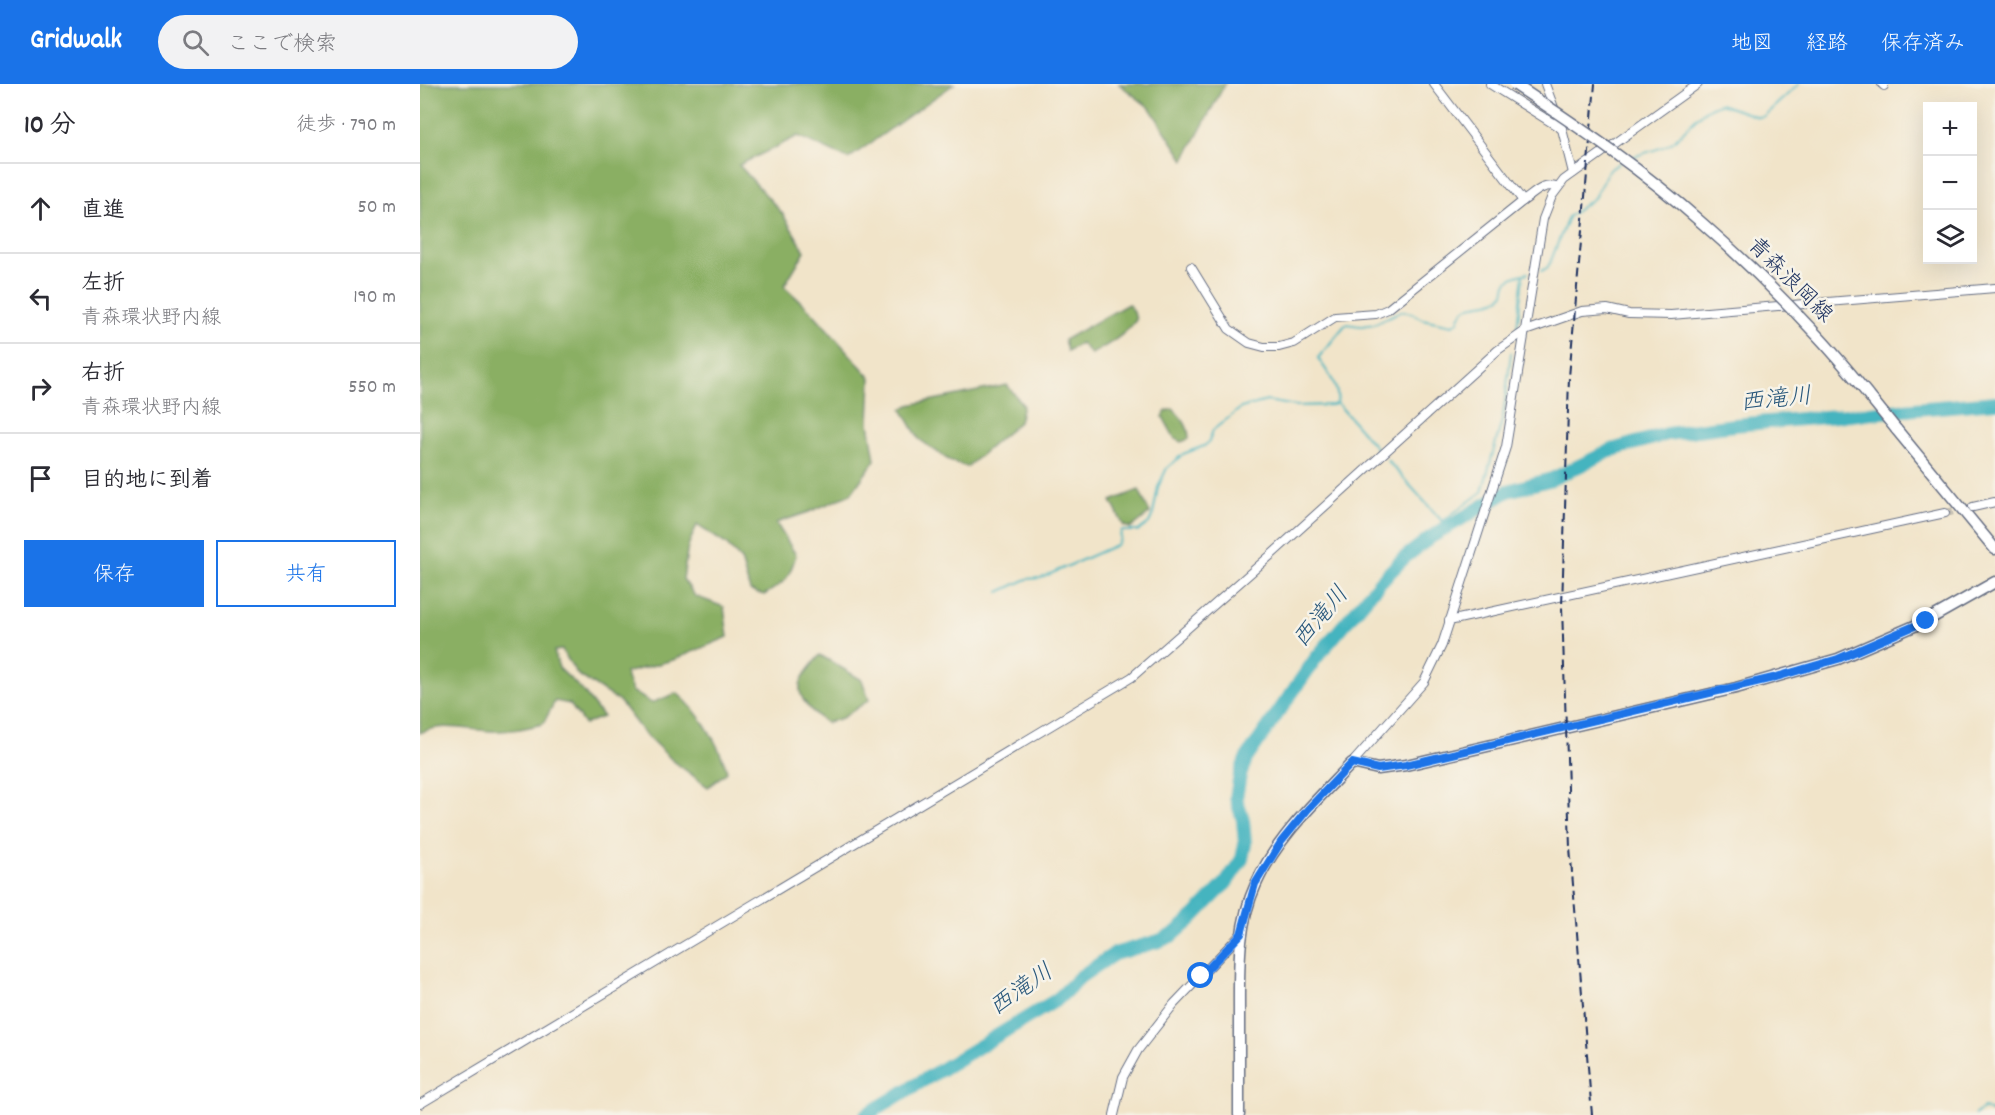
<!DOCTYPE html>
<html lang="ja">
<meta charset="utf-8">
<style>
body{margin:0;font-family:Dekko,"Klee One",sans-serif;background:#f2f2f3;color:#2b2b33}
.controls{position:absolute;right:18px;top:18px;display:grid;overflow:hidden;border-radius:0px;box-shadow:0 6px 24px #0002}
.controls button{width:54px;height:54px;display:grid;place-items:center;padding:0;border:0;border-bottom:2px solid #e1e1e2;background:#fff;color:#2b2b33;font:30px sans-serif}
.stop{position:absolute;width:18px;height:18px;margin:-14px;border:4px solid #1a73e8;border-radius:50%;background:#fff}
.stop.end{background:#1a73e8;border-color:#fff;box-shadow:0 2px 6px #0008}
.list{margin:0;padding:0;list-style:none}
h2{display:flex;justify-content:space-between;align-items:center;height:78px;margin:0;padding:0 24px;font-size:26px}
h2 small{font-size:20px;font-weight:400;color:#7c7c81}
.list li{display:grid;grid-template-columns:39px 1fr auto;gap:18px;align-items:center;box-sizing:border-box;height:90px;padding:0 24px;border-top:2px solid #e1e1e2}
.list b{display:block;font-size:22px;white-space:nowrap}
.list p{margin:0;font-size:20px;white-space:nowrap;color:#7c7c81}
.list em{font-size:20px;font-style:normal;color:#7c7c81}
.actions{display:flex;gap:12px;padding:18px 24px}
.actions a{flex:1;padding:14px 0;border:2px solid #1a73e8;border-radius:0px;text-align:center;font-size:21px;color:#1a73e8}
.actions .main{background:#1a73e8;color:#fff}
.icon{flex:none;width:33px;height:33px;fill:none;stroke:currentColor;stroke-width:2;stroke-linecap:round;stroke-linejoin:round}
.map{position:relative;flex:none;width:1575px;height:1031px;overflow:hidden}
header{display:flex;align-items:center;gap:36px;box-sizing:border-box;height:84px;padding:0 30px;background:#1a73e8;color:#fff}
header strong{font-size:28px}
nav{display:flex;gap:33px;margin-inline-start:auto;font-size:21px}
.search{width:420px;height:54px;background:#f2f2f3;display:flex;align-items:center;gap:15px;box-sizing:border-box;padding:0 21px;border-radius:33px;color:#7c7c81;font-size:22px}
main{display:flex}
aside{flex:1;background:#fff}
.map>svg:first-child{display:block}
.forest{fill:#8aaf64;stroke:#526f61;stroke-width:1.5}
.lines{fill:none;stroke-linecap:round;stroke-linejoin:round}
.stream{stroke:#45b4bf;stroke-width:2}
.river{stroke:#45b4bf;stroke-width:14}
.minor-tunnel{stroke:#c6c0b4;stroke-width:8;stroke-dasharray:8 4;stroke-linecap:butt}
.minor-casing{stroke:#666e83;stroke-width:10}
.major-casing{stroke:#666e83;stroke-width:13}
.minor{stroke:#fff;stroke-width:8}
.major{stroke:#fff;stroke-width:10}
.rail{stroke:#1b2f5e;stroke-width:2;stroke-dasharray:9 4.5;stroke-linecap:butt}
.major-bridge-casing{stroke:#666e83;stroke-width:13;stroke-linecap:butt}
.major-bridge{stroke:#fff;stroke-width:10}
.route{stroke:#1a73e8;stroke-width:8}
.labels{text-anchor:middle;dominant-baseline:central;stroke-width:5;stroke-linejoin:round;paint-order:stroke}
.street-label{font-size:22px;fill:#1b2f5e;stroke:#f7f3e8}
.water-label{font-size:24px;font-style:italic;fill:#28577b;stroke:#f7f3e8}
</style>
<header>
<strong>Gridwalk</strong>
<div class="search"><svg class="icon" aria-label="search" viewBox="0 0 24 24"><circle cx="10" cy="10" r="6"/><path d="M15 15l6 6"/></svg>ここで検索</div>
<nav><a>地図</a><a>経路</a><a>保存済み</a></nav>
</header>
<main>
<aside>
<h2>10 分<small>徒歩 · 790 m</small></h2>
<ul class="list">
<li><svg class="icon" aria-label="ahead" viewBox="0 0 24 24"><path d="M12 20V5M6 11l6-6 6 6"/></svg><div><b>直進</b></div><em>50 m</em></li>
<li><svg class="icon" aria-label="left" viewBox="0 0 24 24"><path d="M17 20v-9H6M10 6l-5 5 5 5"/></svg><div><b>左折</b><p>青森環状野内線</p></div><em>190 m</em></li>
<li><svg class="icon" aria-label="right" viewBox="0 0 24 24"><path d="M7 20v-9h11M14 6l5 5-5 5"/></svg><div><b>右折</b><p>青森環状野内線</p></div><em>550 m</em></li>
<li><svg class="icon" aria-label="arrive" viewBox="0 0 24 24"><path d="M6 21V4h12l-3 4 3 4H6"/></svg><div><b>目的地に到着</b></div></li>
</ul>
<div class="actions"><a class="main">保存</a><a>共有</a></div>
</aside>
<div class="map">
<svg width="1575" height="1031" viewBox="0 0 1575 1031">
<rect width="100%" height="100%" fill="#f7f3e8"/>
<filter id="ink" filterUnits="userSpaceOnUse"><feTurbulence type="fractalNoise" baseFrequency=".0167" numOctaves="2"/><feDisplacementMap in="SourceGraphic" scale="12" xChannelSelector="R" yChannelSelector="G"/><feConvolveMatrix kernelMatrix="1 2 1 2 8 2 1 2 1" color-interpolation-filters="sRGB"/></filter>
<filter id="wash" filterUnits="userSpaceOnUse"><feTurbulence type="fractalNoise" baseFrequency=".008" numOctaves="4" result="noise"/><feDisplacementMap in="SourceGraphic" scale="24" xChannelSelector="R" yChannelSelector="G"/><feGaussianBlur stdDeviation="1.35" result="paint"/><feColorMatrix in="noise" values="0 0 0 0 0 0 0 0 0 0 0 0 0 0 0 0 0 1.4 0 .05"/><feComposite in="paint" operator="in"/></filter>
<g filter="url(#wash)">
<rect width="100%" height="100%" fill="#f1e4c9"/>
<!-- forest -->
<g class="forest">
<path d="M0,0H534L428,75L378,52L319,81L362,129L385,167L364,202L393,229L451,294L449,339L455,376L431,410L389,428L356,439L376,471C369,495 366,498 344,511L330,507L321,476L306,460L277,441L268,462L263,495L275,512L304,523L308,553L253,576L205,589L212,607L231,619L257,609C279,627 300,661 307,688L288,703L252,676L222,647L200,618L157,590L142,566L134,567L139,584L162,606L183,633L164,640L150,620L135,617L123,640C106,644 89,648 71,647C46,646 23,638 0,649Z"/>
<path d="M699,0H805L764,76L730,24Z"/>
<path d="M708,220L714,228L716,236C704,252 688,261 671,270L661,259L647,267L644,256Z"/>
<path d="M587,301L603,321L599,338L547,383L530,377L499,355L482,325L489,321Z"/>
<path d="M753,325C762,334 769,342 769,355L761,358L755,355L743,333L746,327Z"/>
<path d="M719,406L730,429L711,444L704,442L691,417Z"/>
<path d="M400,571L442,596L449,616L422,634L406,639C394,630 373,612 382,595C387,586 394,578 400,571Z"/>
</g>
<g class="lines">
<!-- stream -->
<g class="stream">
<path d="M1210,74C1223,69 1239,66 1251,59C1267,47 1280,24 1300,20L1338,33L1344,32L1379,0"/>
<path d="M1121,187L1127,184L1130,179L1148,133L1174,114L1188,87L1199,79"/>
<path d="M1097,244L1103,191"/>
<path d="M918,320L958,366"/>
<path d="M967,376L1022,437L1024,436"/>
<path d="M1029,442L1024,436L1062,408L1083,333L1091,269"/>
<path d="M579,508L607,495L621,494L696,461L700,456L701,447H718L729,439L733,430L738,403L747,384L763,370L784,362L789,358L793,346L821,324L847,317L876,322L913,321L917,319C920,302 907,288 898,274L926,240L941,242L954,240L981,227L992,229L1002,235L1032,241L1038,238C1044,212 1066,226 1081,213C1086,209 1084,205 1086,200C1090,192 1101,191 1108,189"/>
<path d="M1554,1031L1564,1024L1575,1030"/>
</g>
<!-- river -->
<path class="river" d="M446,1031L638,915L660,893L694,870L739,857L753,851L769,837L806,799L822,775L825,760L823,736L816,714L820,691L826,675L896,574L960,498L984,474L1011,453L1088,407L1132,395L1192,366L1247,350L1314,341L1575,318"/>
</g>
</g>
<g filter="url(#ink)">
<g class="lines">
<!-- minor-tunnel -->
<path class="minor-tunnel" d="M1525,429L1553,423"/>
<defs>
<g id="minor">
<path d="M1014,0L1103,117"/>
<path d="M1070,0L1142,45"/>
<path d="M1125,0L1142,45L1153,89"/>
<path d="M1462,0L1464,2"/>
<path d="M771,183L809,245L829,259L844,263H859L874,259L915,233L956,230L968,225L1103,117C1114,110 1123,99 1136,103"/>
<path d="M1553,423L1575,418"/>
<path d="M1029,537L1525,429"/>
<path d="M932,679L1004,598L1022,561L1086,363L1123,135L1132,112L1144,96L1278,0"/>
<path d="M0,1020L712,593L851,471L1078,266L1105,247L1162,227L1187,225L1209,230L1251,231L1575,204"/>
<path d="M694,1031L703,993L718,966L754,920L821,850"/>
</g>
<g id="major">
<path d="M1476,345L1575,465"/>
<path d="M819,1031C819,997 819,964 819,930C819,886 817,841 836,800C857,753 898,715 932,679L958,685L986,681L1316,604L1418,575L1506,537L1575,498"/>
</g>
</defs>
<!-- minor casing -->
<use href="#minor" class="minor-casing"/>
<!-- major casing -->
<use href="#major" class="major-casing"/>
<!-- minor -->
<use href="#minor" class="minor"/>
<!-- major -->
<use href="#major" class="major"/>
<!-- rail -->
<path class="rail" d="M1172,1031L1150,764L1142,523L1149,293L1175,0"/>
<defs>
<path id="major-bridge" d="M1094,0C1159,43 1224,87 1282,139C1321,173 1358,209 1393,247C1423,278 1449,312 1476,345"/>
</defs>
<!-- major-bridge casing -->
<use href="#major-bridge" class="major-bridge-casing"/>
<!-- major-bridge -->
<use href="#major-bridge" class="major-bridge"/>
</g>
</g>
<g class="lines" filter="url(#ink)">
<!-- route -->
<path class="route" d="M781,892L821,850L835,800L861,758L888,725L932,679L958,685L986,681L1353,594L1418,575L1506,537"/>
</g>
<g class="labels">
<!-- street labels -->
<g class="street-label">
<text transform="translate(1369 197) rotate(45)">青森浪岡線</text>
</g>
<!-- water labels -->
<g class="water-label">
<text transform="translate(1356 317) rotate(-6)">西滝川</text>
<text transform="translate(902 534) rotate(-50)">西滝川</text>
<text transform="translate(602 907) rotate(-35)">西滝川</text>
</g>
</g>
</svg>
<div class="controls">
<button>+</button>
<button>−</button>
<button><svg class="icon" aria-label="layers" viewBox="0 0 24 24"><path d="M12 4l9 5-9 5-9-5zM3 14l9 5 9-5"/></svg></button>
</div>
<div class="stop" style="left:781px;top:892px"></div>
<div class="stop end" style="left:1506px;top:537px"></div>
</div>
</main>
